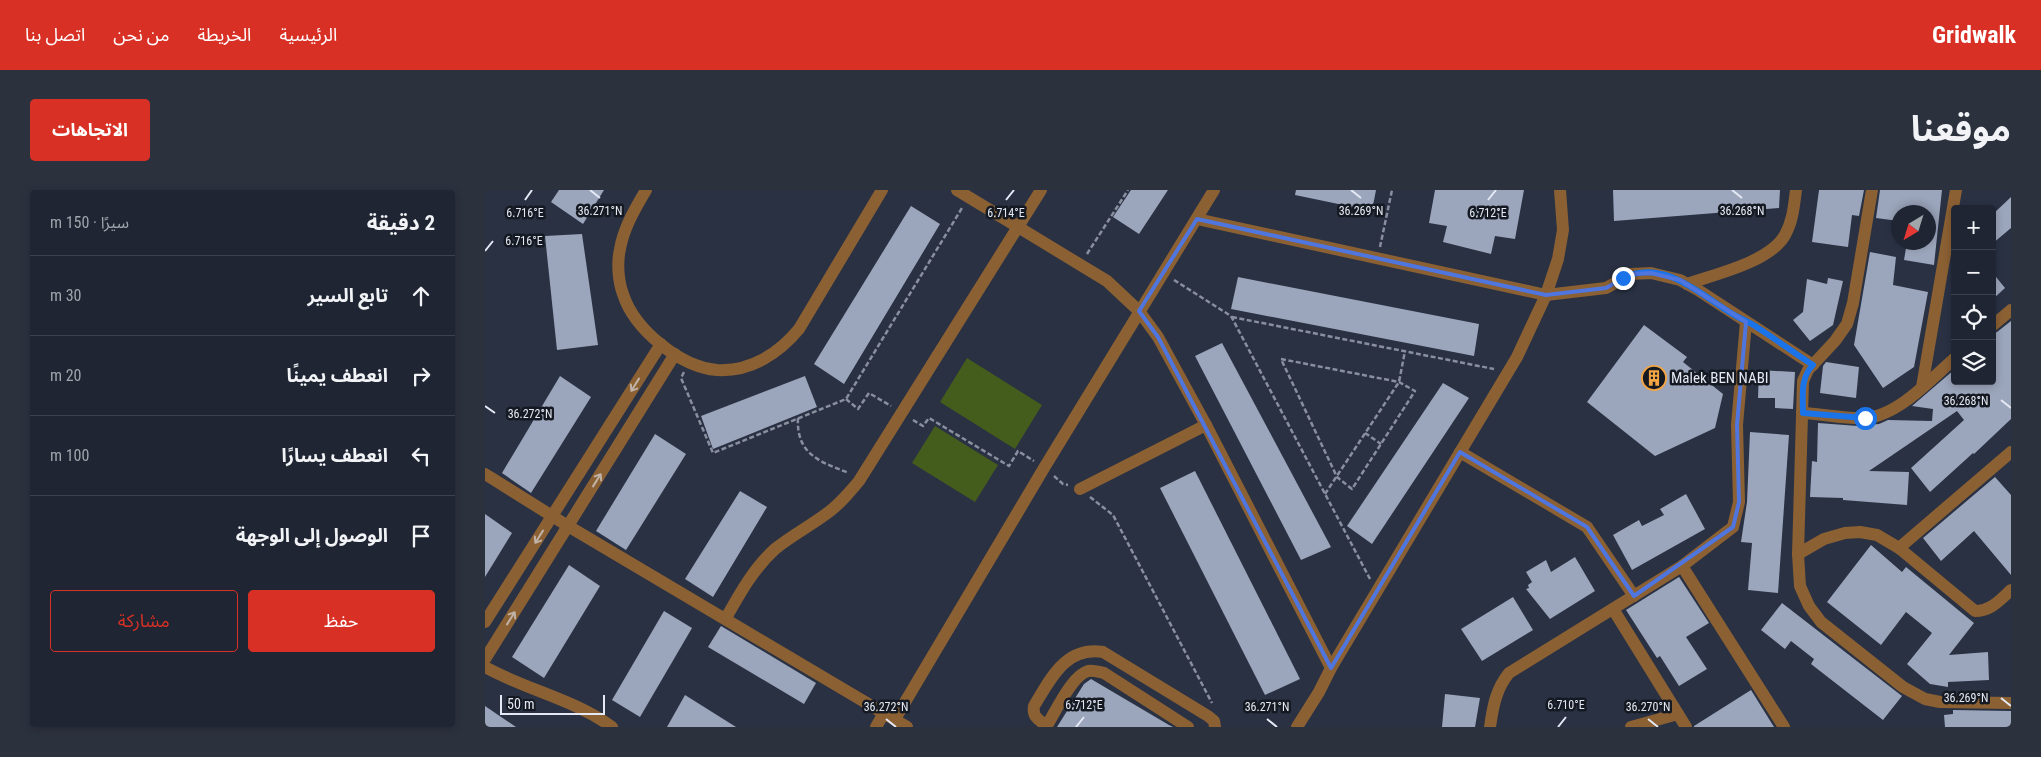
<!DOCTYPE html>
<html lang="ar">
<meta charset="utf-8">
<style>
body{margin:0;font-family:"Roboto Condensed","Noto Sans Arabic",sans-serif;background:#2c313e;color:#f1f3f6;direction:rtl}
.controls{position:absolute;right:15px;top:15px;display:grid;overflow:hidden;border-radius:5px;box-shadow:0 2px 8px #0003}
.controls button{width:45px;height:45px;display:grid;place-items:center;padding:0;border:0;border-bottom:1px solid #3c424d;background:#1f2532;color:#f1f3f6;font:25px sans-serif}
.compass{position:absolute;left:1406px;top:15px;width:45px;height:45px;border-radius:50%;background:#1f2532;box-shadow:0 2px 8px #0003;rotate:218deg}
.scale{position:absolute;left:15px;bottom:12px;width:105px;box-sizing:border-box;padding-left:5px;border:2px solid #e4e9f5;border-top:0;font-size:14px;line-height:18px;white-space:nowrap;color:#e4e9f5;-webkit-text-stroke:4px #151921;paint-order:stroke}
.stop{position:absolute;width:15px;height:15px;margin:-11px;border:4px solid #1a73e8;border-radius:50%;background:#fff}
.stop.end{background:#1a73e8;border-color:#fff;box-shadow:0 1px 5px #0008}
.list{margin:0;padding:0;list-style:none}
h2{display:flex;justify-content:space-between;align-items:center;height:65px;margin:0;padding:0 20px;font-size:21px}
h2 small{font-size:16px;font-weight:400;color:#a1a5ac}
.list li{display:grid;grid-template-columns:32px 1fr auto;gap:15px;align-items:center;box-sizing:border-box;height:80px;padding:0 20px;border-top:1px solid #3c424d}
.list b{display:block;font-size:19px;white-space:nowrap}
.list em{font-size:16px;font-style:normal;color:#a1a5ac}
.actions{display:flex;gap:10px;padding:15px 20px}
.actions a{flex:1;padding:11px 0;border:1px solid #d93025;border-radius:5px;text-align:center;font-size:18px;color:#d93025}
.actions .main{background:#d93025;color:#fff}
.icon{flex:none;width:28px;height:28px;fill:none;stroke:currentColor;stroke-width:2;stroke-linecap:round;stroke-linejoin:round}
.map{position:relative;flex:none;width:1526px;height:537px;overflow:hidden;direction:ltr;border-radius:5px}
header{display:flex;align-items:center;gap:30px;box-sizing:border-box;height:70px;padding:0 25px;background:#d93025;color:#fff}
header strong{font-size:24px}
nav{display:flex;gap:28px;margin-inline-start:auto;font-size:18px}
.intro{display:flex;align-items:center;justify-content:space-between;box-sizing:border-box;height:120px;padding:0 30px}
h1{margin:0;font-size:35px}
.button{padding:12px 22px;border-radius:5px;background:#d93025;color:#fff;font-size:18px;font-weight:700}
main{display:flex;gap:30px;padding:0 30px}
aside{flex:1;background:#1f2532;border-radius:5px;box-shadow:0 2px 8px #0003}
.map>svg:first-child{display:block}
.green{fill:#445c1c}
.building{fill:#9ba5bb}
.lines{fill:none;stroke-linecap:round;stroke-linejoin:round}
.path{stroke:#898f9e;stroke-width:2.5;stroke-dasharray:5 2.5;stroke-linecap:butt}
.minor{stroke:#8b6033;stroke-width:12}
.oneway{stroke:#c0b2a7}
.route{stroke:#1a73e8;stroke-width:6}
.marked{fill:none;stroke:#4f75df;stroke-width:4;stroke-linejoin:round}
.ticks{fill:none;stroke:#e4e9f5;stroke-width:2}
.labels{text-anchor:middle;dominant-baseline:central;stroke-width:5;stroke-linejoin:round;paint-order:stroke}
.poi-label{font-size:15px;fill:#e4e9f5;stroke:#151921;text-anchor:start}
.ticks-label{font-size:12px;text-anchor:middle;fill:#e4e9f5;stroke:#151921;stroke-width:5;stroke-linejoin:round;paint-order:stroke}
</style>
<header>
<strong>Gridwalk</strong>
<nav><a>الرئيسية</a><a>الخريطة</a><a>من نحن</a><a>اتصل بنا</a></nav>
</header>
<div class="intro"><h1>موقعنا</h1><a class="button">الاتجاهات</a></div>
<main>
<div class="map">
<svg width="1526" height="537" viewBox="0 0 1526 537">
<rect width="100%" height="100%" fill="#293143"/>
<!-- green -->
<g class="green">
<path d="M482,168L557,215L530,259L455,212Z"/>
<path d="M450,236L513,275L490,312L427,273Z"/>
</g>
<!-- building -->
<g class="building">
<path d="M74,0H119L98,34L66,12Z"/>
<path d="M646,0H683L654,44L628,27Z"/>
<path d="M811,0H891L887,21L810,5Z"/>
<path d="M950,0H1039L1030,49L1010,46L1006,64L958,52L962,36L944,33Z"/>
<path d="M1128,0H1295L1294,18L1129,31Z"/>
<path d="M1334,0H1379L1374,26L1367,25L1363,57L1327,52Z"/>
<path d="M1395,0H1457L1449,75L1419,70L1422,52H1444V22H1414V31L1391,28Z"/>
<path d="M1526,7V38L1507,54V25Z"/>
<path d="M426,16L455,34L359,194L329,174Z"/>
<path d="M97,44L113,155L72,160L60,46Z"/>
<path d="M1385,62L1411,67L1408,95L1443,102L1429,177L1398,198L1369,155Z"/>
<path d="M1507,82L1520,98L1507,110Z"/>
<path d="M753,87L994,134L989,166L746,119Z"/>
<path d="M1343,88L1358,91L1348,135L1325,151L1308,130L1318,122L1322,89L1342,94Z"/>
<path d="M1526,131V229L1489,264L1488,263L1445,302L1426,278L1479,230L1472,221L1384,281L1424,282L1422,315L1358,310V308L1325,307L1327,271L1332,272L1333,233L1373,236L1394,234L1403,230L1447,231L1448,219L1427,216L1470,179V191H1507V144L1512,142Z"/>
<path d="M1159,135L1202,167L1198,172L1238,204L1230,238L1170,266L1102,212Z"/>
<path d="M737,153L846,357L816,370L710,166Z"/>
<path d="M1341,172L1374,177L1371,208L1335,203L1338,176Z"/>
<path d="M1274,180L1310,182L1308,219L1290,218V208H1273Z"/>
<path d="M75,186L106,207L46,303L17,283Z"/>
<path d="M320,186L332,217L228,259L216,226Z"/>
<path d="M958,193L984,208L887,354L862,336Z"/>
<path d="M1265,242L1304,245L1293,403L1263,400L1267,353L1256,352L1262,312Z"/>
<path d="M170,244L201,264L141,360L111,341Z"/>
<path d="M710,281L815,489L780,505L675,298Z"/>
<path d="M1510,287L1526,305V385L1489,341L1456,371L1438,348Z"/>
<path d="M255,301L282,317L228,407L200,389Z"/>
<path d="M1201,304L1220,339L1147,380L1128,345L1154,330L1157,336L1179,325L1175,319Z"/>
<path d="M0,324L27,343L0,387Z"/>
<path d="M1386,355L1417,382L1421,377L1489,433L1464,465L1503,462L1504,490L1463,492V497L1445,494L1422,474L1447,443L1421,422L1396,455L1342,412Z"/>
<path d="M1090,367L1110,401L1065,429L1041,399L1044,398L1043,395L1047,392L1041,382L1061,370L1066,382Z"/>
<path d="M84,375L115,396L59,488L27,467Z"/>
<path d="M1194,387L1224,433L1201,447L1222,479L1194,496L1175,466L1172,468L1141,420Z"/>
<path d="M1028,407L1048,440L997,471L976,439Z"/>
<path d="M1297,413L1417,506L1398,530L1326,474L1329,469L1306,451L1300,459L1276,440Z"/>
<path d="M179,421L207,438L155,527L127,510Z"/>
<path d="M236,436L331,493L319,514L223,457Z"/>
<path d="M606,489L684,535L688,537H572L599,494Z"/>
<path d="M1266,500L1289,537H1209V536Z"/>
<path d="M960,504L995,508L990,537H957Z"/>
<path d="M200,505L251,537H182Z"/>
<path d="M0,516L31,537H0Z"/>
<path d="M1468,520L1526,521V537H1460L1459,525L1468,524Z"/>
</g>
<g class="lines">
<!-- path -->
<g class="path">
<path d="M895,57L907,0"/>
<path d="M602,64L643,0"/>
<path d="M689,90L746,126L885,389"/>
<path d="M747,127L1009,179"/>
<path d="M796,169L914,192L930,201L867,299L852,287Z"/>
<path d="M199,182L196,188L228,263L361,209L477,18"/>
<path d="M361,209L373,219L384,203L406,216"/>
<path d="M313,228C311,264 335,272 364,283"/>
<path d="M428,230L438,236L444,228L524,276L533,261L549,271"/>
<path d="M880,243L896,254"/>
<path d="M569,286L578,294L583,295"/>
<path d="M840,304L914,192L920,161"/>
<path d="M605,307L628,325L727,513"/>
</g>
<!-- minor -->
<g class="minor">
<path d="M161,0C150,19 139,37 135,59C132,72 133,91 138,104C149,139 195,177 232,180C266,182 294,163 314,139L397,0"/>
<path d="M472,0L622,91L654,121L673,147L721,235L846,478"/>
<path d="M1387,0L1368,113L1362,134L1350,151L1323,180L1318,191L1313,364L1315,396L1324,416L1336,432L1418,497L1440,509L1455,512L1526,513"/>
<path d="M712,29L1061,105L1121,98L1146,84L1166,83L1195,90L1213,100L1328,175"/>
<path d="M1202,94C1231,84 1285,72 1300,45C1308,31 1309,15 1311,0"/>
<path d="M1507,136L1526,120"/>
<path d="M1437,197L1471,0"/>
<path d="M1317,223C1338,224 1360,229 1380,228C1413,226 1446,189 1470,168"/>
<path d="M975,262L1102,337L1149,406"/>
<path d="M0,284L83,336L422,537"/>
<path d="M595,299L721,235"/>
<path d="M1414,358L1526,262"/>
<path d="M1313,364L1339,349L1360,343L1375,342L1392,345L1414,358L1490,421C1506,421 1515,410 1526,400"/>
<path d="M1197,376L1248,337L1254,312L1252,235L1261,132"/>
<path d="M1128,419L1201,537"/>
<path d="M241,428C255,403 269,378 290,359C306,346 325,336 341,324C354,315 364,303 374,291L556,0"/>
<path d="M0,432L176,154"/>
<path d="M0,469L190,164"/>
<path d="M0,477C41,500 89,509 127,537"/>
<path d="M410,529L559,278L729,0"/>
<path d="M562,536C554,530 547,527 549,516C566,488 581,456 618,462L723,526L729,531L730,537"/>
<path d="M391,537L399,523"/>
<path d="M561,537C570,523 587,485 603,481C609,480 614,482 619,483L703,537"/>
<path d="M812,537L834,502L846,478L1032,167L1061,105L1073,69L1078,40L1075,0"/>
<path d="M1005,537C1008,516 1011,499 1024,483L1197,376L1299,537"/>
<path d="M1146,537L1193,524"/>
</g>
</g>
<!-- one-way arrows -->
<defs><path id="oneway-shaft" d="M-6 0H5M1.5-3L5.5 0L1.5 3" fill="none" stroke-width="1.6" stroke-linecap="round" stroke-linejoin="round" transform="scale(1.25)"/></defs>
<g class="oneway">
<use href="#oneway-shaft" transform="translate(150 195) rotate(122)"/>
<use href="#oneway-shaft" transform="translate(112 290) rotate(-58)"/>
<use href="#oneway-shaft" transform="translate(54 347) rotate(122)"/>
<use href="#oneway-shaft" transform="translate(26 428) rotate(-58)"/>
</g>
<g class="lines">
<!-- route -->
<path class="route" d="M1138,88C1178,68 1215,104 1246,123C1255,129 1265,132 1273,138C1292,150 1309,163 1328,175C1315,188 1318,206 1318,223L1380,228"/>
</g>
<!-- marked area -->
<path class="marked" d="M712,29L1061,105L1121,98L1146,84L1166,83L1195,90L1261,132L1252,235L1254,312L1248,337L1149,406L1102,337L975,262L846,478L673,147L654,121Z"/>
<!-- ticks -->
<path class="ticks" d="M105,0L115,8M866,0L876,8M1247,0L1257,8M40,10L47,0M521,10L529,0M1003,10L1011,0M0,61L8,51M1516,210L1526,218M0,216L10,223M1516,508L1526,516M401,529L411,537M782,529L792,537M1163,529L1173,537M591,537L599,527M1073,537L1081,527"/>
<!-- icons -->
<defs>
<symbol id="building-ring" viewBox="-11 -11 22 22"><circle r="9.5" fill="#151921" stroke="#f2a542" stroke-width="1.5"/><path d="M-4-6H4V6H1V3H-1V6H-4ZM-2.5-4.3h1.7v1.8h-1.7ZM.8-4.3h1.7v1.8H.8ZM-2.5-1h1.7V.8h-1.7ZM.8-1h1.7V.8H.8Z" fill="#f2a542"/></symbol>
</defs>
<g fill-rule="evenodd">
<use href="#building-ring" x="1155" y="174" width="28" height="28"/>
</g>
<g class="labels">
<!-- poi labels -->
<g class="poi-label">
<text x="1186" y="188">Malek BEN NABI</text>
</g>
</g>
<g class="ticks-label">
<text x="115" y="25">36.271°N</text>
<text x="876" y="25">36.269°N</text>
<text x="1257" y="25">36.268°N</text>
<text x="40" y="27">6.716°E</text>
<text x="521" y="27">6.714°E</text>
<text x="1003" y="27">6.712°E</text>
<text x="39" y="55">6.716°E</text>
<text x="1481" y="215">36.268°N</text>
<text x="45" y="228">36.272°N</text>
<text x="1481" y="512">36.269°N</text>
<text x="599" y="519">6.712°E</text>
<text x="1081" y="519">6.710°E</text>
<text x="401" y="521">36.272°N</text>
<text x="782" y="521">36.271°N</text>
<text x="1163" y="521">36.270°N</text>
</g>
</svg>
<div class="controls">
<button>+</button>
<button>−</button>
<button><svg class="icon" aria-label="locate" viewBox="0 0 24 24"><circle cx="12" cy="12" r="6"/><path d="M12 2v4M12 18v4M2 12h4M18 12h4"/></svg></button>
<button><svg class="icon" aria-label="layers" viewBox="0 0 24 24"><path d="M12 4l9 5-9 5-9-5zM3 14l9 5 9-5"/></svg></button>
</div>
<svg class="compass" viewBox="-18 -18 36 36"><path d="M0-13l5 13h-10z" fill="#e53935"/><path d="M0 13l5-13h-10z" fill="#a1a5ac"/></svg>
<div class="scale">50 m</div>
<div class="stop" style="left:1380px;top:228px"></div>
<div class="stop end" style="left:1138px;top:88px"></div>
</div>
<aside>
<h2>2 دقيقة<small>سيرًا · 150 m</small></h2>
<ul class="list">
<li><svg class="icon" aria-label="ahead" viewBox="0 0 24 24"><path d="M12 20V5M6 11l6-6 6 6"/></svg><div><b>تابع السير</b></div><em>30 m</em></li>
<li><svg class="icon" aria-label="right" viewBox="0 0 24 24"><path d="M7 20v-9h11M14 6l5 5-5 5"/></svg><div><b>انعطف يمينًا</b></div><em>20 m</em></li>
<li><svg class="icon" aria-label="left" viewBox="0 0 24 24"><path d="M17 20v-9H6M10 6l-5 5 5 5"/></svg><div><b>انعطف يسارًا</b></div><em>100 m</em></li>
<li><svg class="icon" aria-label="arrive" viewBox="0 0 24 24"><path d="M6 21V4h12l-3 4 3 4H6"/></svg><div><b>الوصول إلى الوجهة</b></div></li>
</ul>
<div class="actions"><a class="main">حفظ</a><a>مشاركة</a></div>
</aside>
</main>
